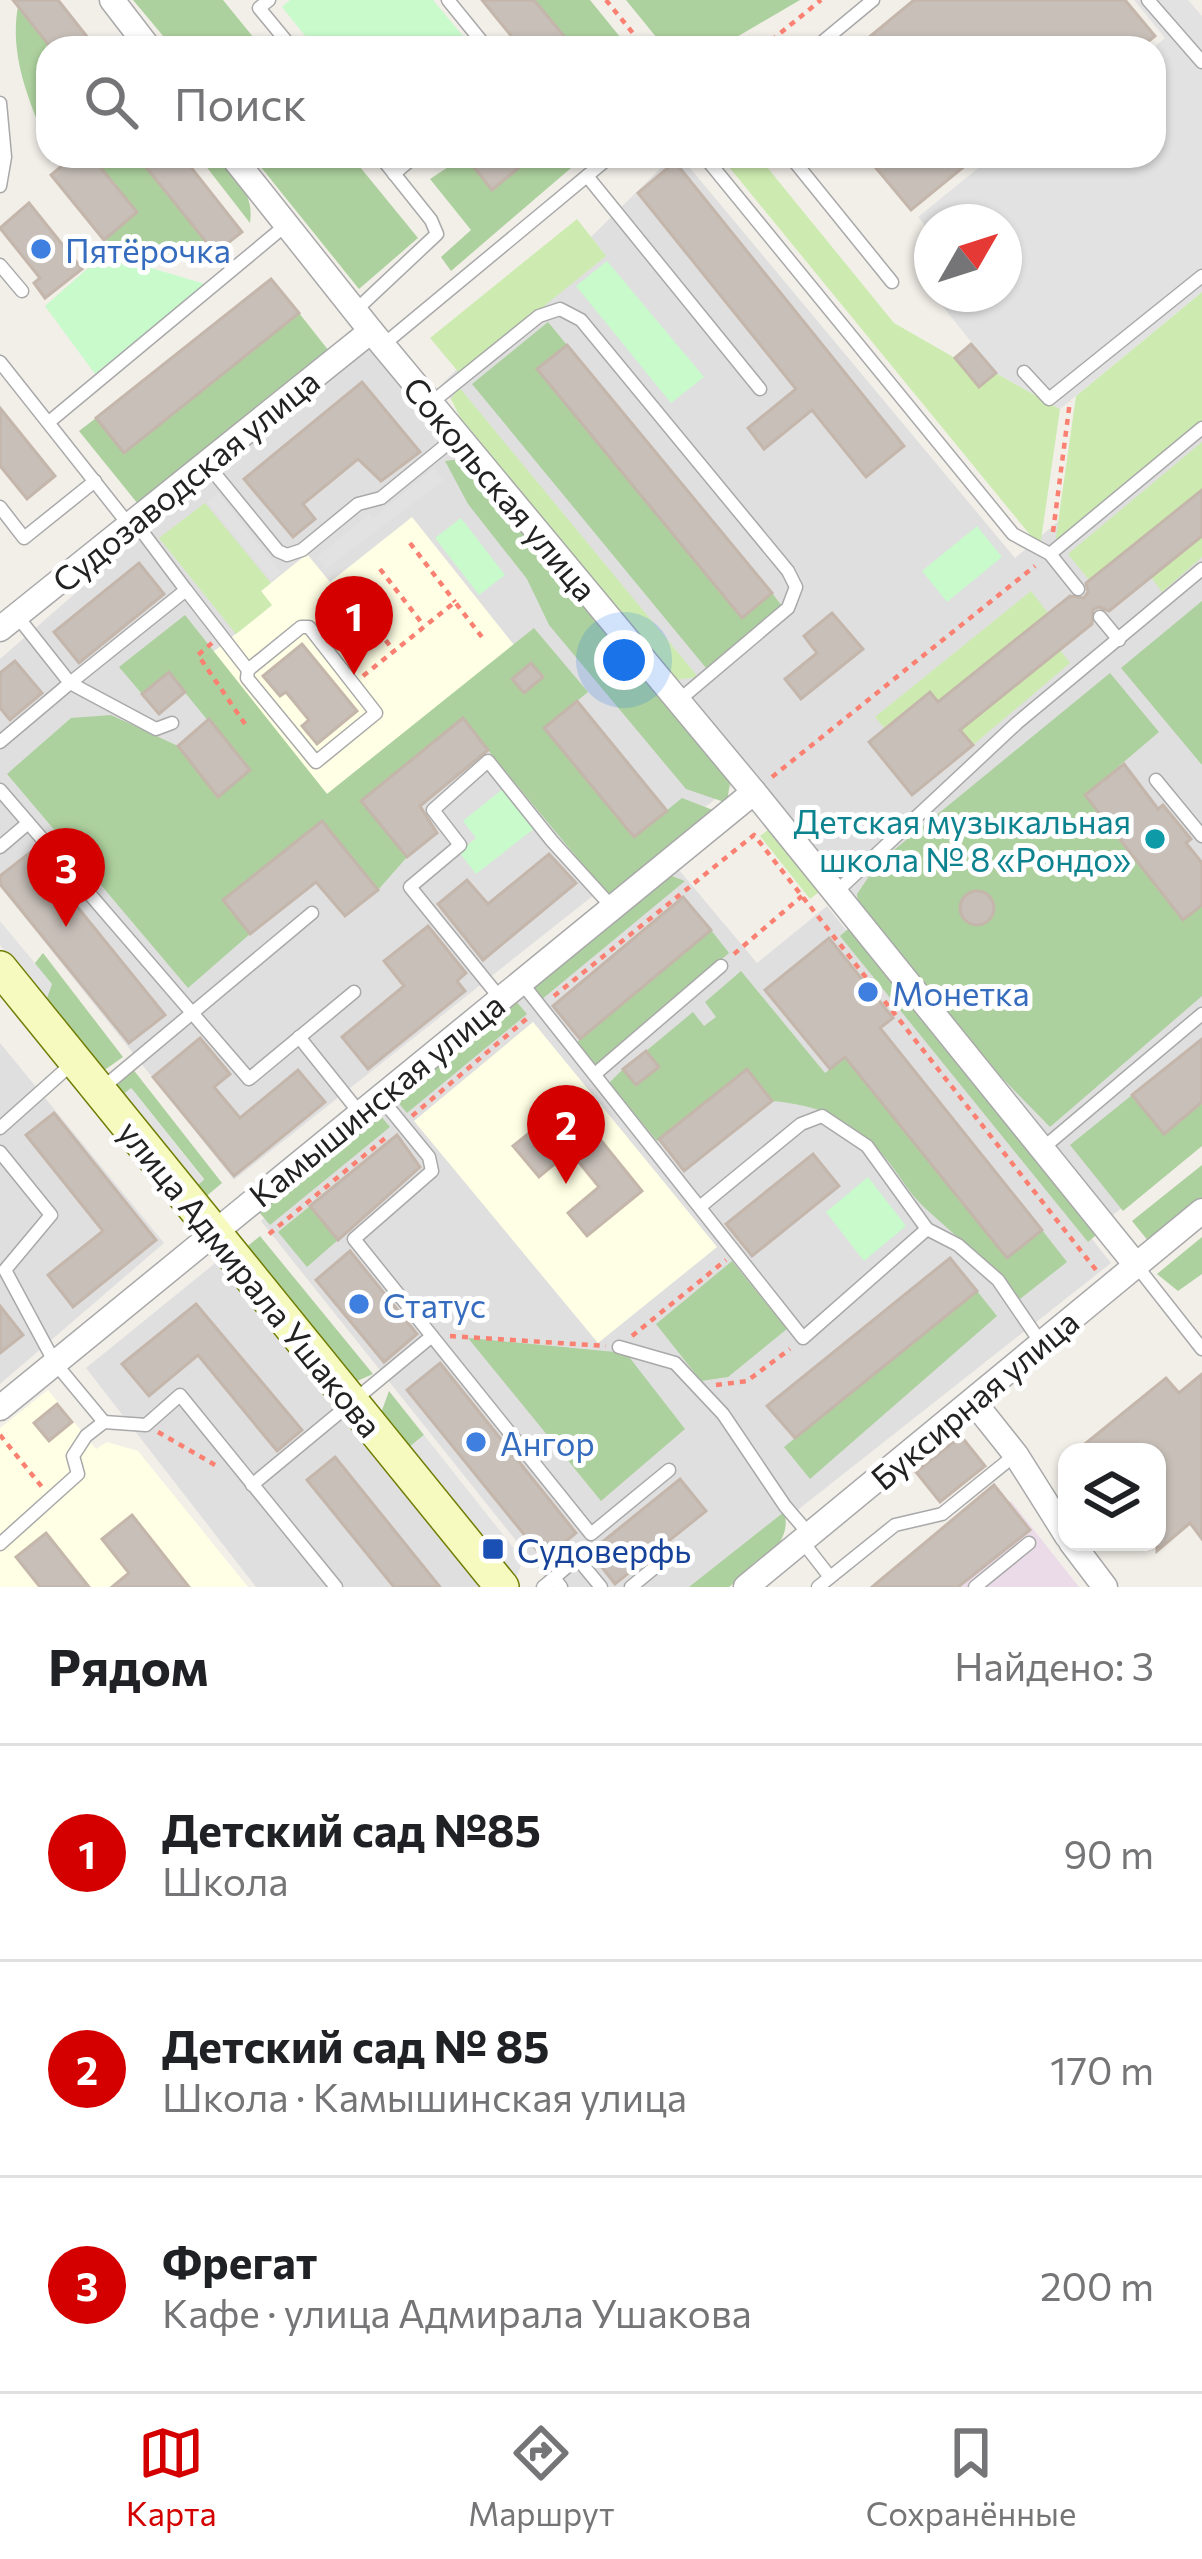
<!DOCTYPE html>
<html lang="ru">
<meta charset="utf-8">
<style>
body{margin:0;font-family:Commissioner,sans-serif;background:#f2f2f2;color:#202124}
.controls{position:absolute;right:36px;bottom:36px;display:grid;overflow:hidden;border-radius:24px;box-shadow:0 3px 9px #0004}
.controls button{width:108px;height:108px;display:grid;place-items:center;padding:0;border:0;border-bottom:3px solid #e0e0e0;background:#fff;color:#202124;font:60px sans-serif}
.compass{position:absolute;left:914px;top:204px;width:108px;height:108px;border-radius:50%;background:#fff;box-shadow:0 3px 9px #0004;rotate:51deg}
.you{position:absolute;left:624px;top:660px;width:42px;height:42px;margin:-30px;border:9px solid #fff;border-radius:50%;background:#1a73e8;box-shadow:0 0 0 18px #1a73e833}
.badge{display:grid;place-items:center;width:78px;height:78px;border-radius:50%;background:#d40000;color:#fff;font-size:39px;font-weight:700}
.pin{position:absolute;translate:-50% -99px;filter:drop-shadow(0 3px 6px #0008)}
.pin::after{content:'';position:absolute;top:63px;width:42px;height:36px;background:inherit;clip-path:polygon(0 0,100% 0,50% 100%)}
.list{margin:0;padding:0;list-style:none}
h2{display:flex;justify-content:space-between;align-items:center;height:156px;margin:0;padding:0 48px;font-size:51px}
h2 small{font-size:39px;font-weight:400;color:#757577}
.list li{display:grid;grid-template-columns:78px 1fr auto;gap:36px;align-items:center;box-sizing:border-box;height:216px;padding:0 48px;border-top:3px solid #e0e0e0}
.list b{display:block;font-size:45px;white-space:nowrap}
.list p{margin:0;font-size:39px;white-space:nowrap;color:#757577}
.list em{font-size:39px;font-style:normal;color:#757577}
.icon{flex:none;width:66px;height:66px;fill:none;stroke:currentColor;stroke-width:2;stroke-linecap:round;stroke-linejoin:round}
.map{position:relative;flex:none;width:1202px;height:1587px;overflow:hidden}
.search{position:absolute;background:#fff;box-shadow:0 3px 9px #0004;left:36px;right:36px;top:36px;height:132px;display:flex;align-items:center;gap:30px;box-sizing:border-box;padding:0 42px;border-radius:36px;color:#757577;font-size:45px}
.sheet{height:804px;background:#fff}
nav{display:flex;justify-content:space-around;align-items:center;box-sizing:border-box;height:168px;border-top:3px solid #e0e0e0;background:#fff;font-size:33px;color:#757577}
nav a{display:grid;justify-items:center;gap:6px}
nav .on{color:#d40000}
.map>svg:first-child{display:block}
.residential{fill:#e0dfdf}
.industrial{fill:#ebdbe8}
.education{fill:#ffffe5}
.grass{fill:#cdebb0}
.forest{fill:#add19e}
.park{fill:#c8facc}
.parking{fill:#e2e2e2}
.building{fill:#c7bfb8;stroke:#c4b6ab;stroke-width:3}
.lines{fill:none;stroke-linecap:round;stroke-linejoin:round}
.lane-casing{stroke:#a9a9a9;stroke-width:15}
.street-casing{stroke:#a9a9a9;stroke-width:27}
.secondary-casing{stroke:#707d05;stroke-width:36}
.path{stroke:#fa8072;stroke-width:4.5;stroke-dasharray:6 6;stroke-linecap:butt}
.lane{stroke:#fff;stroke-width:12}
.street{stroke:#fff;stroke-width:24}
.secondary{stroke:#f7fabf;stroke-width:33}
.shop-dot{fill:#3f7fe0;stroke:#fff;stroke-width:4.5}
.culture-dot{fill:#0f9aa8;stroke:#fff;stroke-width:4.5}
.transit-dot{fill:#1a4fb4;stroke:#fff;stroke-width:4.5}
.labels{text-anchor:middle;dominant-baseline:central;stroke-width:10;stroke-linejoin:round;paint-order:stroke}
.shop-label{font-size:33px;fill:#366cbe;stroke:#fff;text-anchor:start}
.street-label{font-size:33px;fill:#222;stroke:#fff}
.culture-label{font-size:33px;fill:#0d838f;stroke:#fff;text-anchor:end}
.transit-label{font-size:33px;fill:#164399;stroke:#fff;text-anchor:start}
</style>
<div class="map">
<svg width="1202" height="1587" viewBox="0 0 1202 1587">
<rect width="100%" height="100%" fill="#f2efe9"/>
<!-- residential -->
<g class="residential">
<path d="M673,156H680L1015,558L1202,399V1143L1113,1215L440,386Z"/>
<path d="M372,345L733,785L234,1180L0,886V659L195,489Z"/>
<path d="M674,864L757,963L827,906L1111,1263L700,1587H553L261,1221Z"/>
<path d="M0,1043L164,1243L0,1384Z"/>
<path d="M219,1260L488,1587H256L86,1368Z"/>
</g>
<!-- industrial -->
<path class="industrial" d="M1011,1501L1079,1587H903Z"/>
<!-- education -->
<g class="education">
<path d="M412,517L514,645L327,794L213,652L271,606L261,591L307,554L330,582Z"/>
<path d="M533,1022L717,1247L598,1343L414,1121Z"/>
<path d="M48,1390L96,1449L107,1442L138,1451L248,1587H0V1428Z"/>
</g>
<!-- grass -->
<g class="grass">
<path d="M720,156H758L894,323L955,358L979,386L996,373L1060,409L1040,547Z"/>
<path d="M577,219L606,256L460,374L430,338Z"/>
<path d="M1202,292V424L1055,544L1076,396Z"/>
<path d="M459,387L698,677L675,680L460,417L451,399Z"/>
<path d="M1202,442V490L1089,580L1068,554Z"/>
<path d="M205,503L271,583L261,591L272,605L236,634L159,538Z"/>
<path d="M1202,536V557L1162,592L1151,577Z"/>
<path d="M1031,591L1048,613L938,702L929,693L885,729L875,717Z"/>
<path d="M1060,650L1070,663L973,745L960,730Z"/>
<path d="M769,829L819,892L810,899L760,836Z"/>
</g>
<!-- forest -->
<g class="forest">
<path d="M133,0H223L262,48H194L188,40L164,37Z"/>
<path d="M534,0H590L629,48H574Z"/>
<path d="M626,0H800L718,48H665Z"/>
<path d="M18,6L51,48H48V146C29,102 9,55 18,6Z"/>
<path d="M91,156H137L215,253L185,259L104,240L137,212Z"/>
<path d="M198,156H218C235,177 255,194 250,223Z"/>
<path d="M252,156H351L418,238L359,289Z"/>
<path d="M465,156L492,189L533,156H585L451,271L441,257L471,230L430,179Z"/>
<path d="M299,313L329,351L138,504L79,431L96,418L123,452Z"/>
<path d="M548,322L567,345L538,370L741,617L772,593L782,606L706,668L472,384Z"/>
<path d="M460,459L719,766L730,782L727,803L686,789L549,625L527,579L468,504L445,461Z"/>
<path d="M1202,601V765L1121,668Z"/>
<path d="M185,615L327,794L534,628L588,692L544,728L634,837L682,798L718,812L608,895L462,719L361,801L407,857L378,890L322,822L224,900L250,934L188,988L7,774L71,718L111,715L178,746L218,797L249,771L169,673L142,694L119,667Z"/>
<path d="M1110,673L1159,732L1085,795L1183,920L1202,905V996L1050,1127L970,1045L858,904L857,894L878,863Z"/>
<path d="M669,875L685,881L541,1000L530,987Z"/>
<path d="M848,929L1096,1235L1088,1242L840,936Z"/>
<path d="M711,930L729,953L594,1068L576,1043Z"/>
<path d="M43,953L123,1057L106,1069L99,1068L46,1001L35,963Z"/>
<path d="M741,971L825,1073L845,1057L1007,1258L1042,1230L1067,1262L1020,1299C991,1264 959,1239 926,1209C907,1192 896,1168 879,1151C847,1117 817,1105 772,1101L747,1070L657,1141L609,1083L623,1069L636,1085L658,1068L646,1051L693,1012L704,1026L716,1017L705,1002Z"/>
<path d="M515,1000L527,1014L407,1113L396,1100Z"/>
<path d="M132,1068L222,1183L203,1199L194,1188L204,1179L132,1089L121,1096L110,1083Z"/>
<path d="M1132,1095L1164,1133L1202,1102V1146L1123,1211L1070,1145Z"/>
<path d="M379,1114L390,1127L270,1225L259,1212Z"/>
<path d="M1202,1165V1199L1149,1242L1132,1221Z"/>
<path d="M310,1206L338,1240L307,1267L278,1232Z"/>
<path d="M260,1236L373,1374L355,1382L244,1249Z"/>
<path d="M1202,1237V1274L1178,1291L1157,1274Z"/>
<path d="M732,1261L787,1329L728,1377L701,1381L656,1324Z"/>
<path d="M977,1291L997,1316L810,1479L784,1447Z"/>
<path d="M468,1338L626,1353L685,1429L601,1501Z"/>
<path d="M389,1391L424,1435L407,1449L381,1413Z"/>
<path d="M784,1512C795,1546 752,1568 729,1587H689Z"/>
</g>
<!-- park -->
<g class="park">
<path d="M290,0H433L473,48H315L282,7Z"/>
<path d="M104,254L205,284L95,374L45,306Z"/>
<path d="M607,261L704,377L671,403L576,286Z"/>
<path d="M461,518L505,575L479,595L435,538Z"/>
<path d="M977,526L1002,557L947,602L922,571Z"/>
<path d="M504,788L535,828L476,874L459,852L476,838L463,821Z"/>
<path d="M868,1177L906,1226L864,1261L826,1212Z"/>
</g>
<!-- parking -->
<g class="parking">
<path d="M1134,0H1188L1202,16V292L1060,409L996,373L933,294H1004V222H932V234L918,217L993,156H1154L1153,48L1165,38Z"/>
<path d="M434,468L444,480L326,569L317,557L369,514L373,518Z"/>
<path d="M218,493L281,572L271,580L207,502Z"/>
<path d="M0,921L52,984L46,1001L0,945Z"/>
<path d="M131,1088L204,1180L194,1188L121,1096Z"/>
<path d="M424,1435L523,1560L514,1583L407,1449Z"/>
</g>
<!-- building -->
<g class="building">
<path d="M13,0H58L96,48H51Z"/>
<path d="M482,0H534L574,48H521Z"/>
<path d="M914,0H1125L1155,36L1140,48H856Z"/>
<path d="M55,156H91L137,212L104,240L51,175L63,165Z"/>
<path d="M137,156H182L242,232L215,253Z"/>
<path d="M465,156H533L492,190Z"/>
<path d="M866,156H977L911,210Z"/>
<path d="M675,162L904,446L866,477L812,410L764,449L748,428L796,389L638,193Z"/>
<path d="M29,203L82,269L45,298L34,283L40,278L0,228Z"/>
<path d="M271,279L299,313L124,453L96,418Z"/>
<path d="M971,344L996,373L979,387L955,358Z"/>
<path d="M567,345L772,593L742,618L537,369Z"/>
<path d="M362,382L420,452L381,481L358,459L303,504L315,519L293,537L244,479Z"/>
<path d="M0,408L55,476L27,499L0,466Z"/>
<path d="M1202,490V536L1109,611L1099,607L1093,610L1092,624L960,730L973,745L912,795L869,742L930,692L938,702L1070,596L1084,598L1088,592L1086,583Z"/>
<path d="M139,563L164,594L79,663L54,632Z"/>
<path d="M832,613L863,649L801,699L785,679L817,653L804,636Z"/>
<path d="M302,644L357,711L317,744L302,726L309,720L286,692L280,696L263,676Z"/>
<path d="M15,661L42,693L10,720L0,708V673Z"/>
<path d="M531,663L543,677L524,693L512,679Z"/>
<path d="M169,672L185,692L159,714L142,694Z"/>
<path d="M577,701L667,811L634,837L544,728Z"/>
<path d="M463,718L488,750L420,806L437,833L407,857L361,801Z"/>
<path d="M209,719L250,770L218,797L178,746Z"/>
<path d="M1124,764L1158,809L1163,805L1191,839L1186,843L1202,863V905L1183,920L1085,795Z"/>
<path d="M322,821L378,890L345,916L316,882L250,934L223,900Z"/>
<path d="M32,851L165,1015L129,1043L0,884V876Z"/>
<path d="M549,854L576,883L483,960L438,904L467,880L488,904Z"/>
<circle cx="977" cy="908" r="17"/>
<path d="M683,897L711,930L580,1039L553,1006Z"/>
<path d="M428,926L466,973L457,981L465,991L368,1069L342,1037L404,986L384,961Z"/>
<path d="M829,938L893,1018L880,1028L1042,1230L1007,1258L845,1057L830,1069L765,990Z"/>
<path d="M200,1038L230,1074L214,1087L240,1118L298,1070L325,1102L234,1176L153,1077Z"/>
<path d="M1202,1039V1102L1164,1134L1132,1095Z"/>
<path d="M646,1051L659,1067L636,1085L623,1069Z"/>
<path d="M747,1069L772,1101L684,1171L659,1139Z"/>
<path d="M569,1101L642,1191L587,1236L568,1213L599,1187L570,1151L539,1177L513,1146Z"/>
<path d="M54,1113L156,1240L73,1307L48,1275L103,1231L26,1135Z"/>
<path d="M397,1135L420,1167L338,1240L310,1206Z"/>
<path d="M813,1154L839,1186L752,1256L726,1224Z"/>
<path d="M350,1251L417,1334L384,1362L316,1280Z"/>
<path d="M950,1258L977,1291L795,1438L767,1406Z"/>
<path d="M196,1304L302,1430L277,1451L198,1355L149,1396L122,1364Z"/>
<path d="M0,1306L23,1335L0,1353Z"/>
<path d="M440,1363L576,1533L544,1559L407,1390Z"/>
<path d="M1202,1374V1539L1190,1523L1157,1551V1452H1075L1166,1378L1179,1393Z"/>
<path d="M57,1404L72,1422L49,1441L34,1423Z"/>
<path d="M961,1436L985,1466L940,1502L916,1472Z"/>
<path d="M335,1457L440,1587H394L307,1480Z"/>
<path d="M680,1479L706,1511L615,1584L590,1552Z"/>
<path d="M994,1485L1030,1530L958,1587H872Z"/>
<path d="M132,1515L189,1587H112L129,1573L102,1539Z"/>
<path d="M46,1533L89,1587H40L16,1557Z"/>
</g>
<g class="lines">
<defs>
<g id="lane">
<path d="M269,0L259,8L292,48"/>
<path d="M448,0L487,48"/>
<path d="M1148,0L1202,62"/>
<path d="M815,48L873,0"/>
<path d="M0,103L5,157L0,186"/>
<path d="M704,156L1013,534L1050,554L1078,589"/>
<path d="M790,156L892,282"/>
<path d="M394,174L415,156"/>
<path d="M587,176L760,389"/>
<path d="M0,265L22,291"/>
<path d="M355,311L437,234L431,220L380,156"/>
<path d="M383,345L611,156"/>
<path d="M0,362L129,525"/>
<path d="M1024,372L1049,399L1202,276"/>
<path d="M431,403L539,316L560,309L581,320L788,571L796,587L788,608L678,701"/>
<path d="M49,422L286,225"/>
<path d="M207,464L278,551L287,555L302,550L358,504L381,498L457,436"/>
<path d="M0,507L24,538L95,481"/>
<path d="M1050,554L1202,428"/>
<path d="M186,590L248,670L301,627H309L376,713L316,762L247,678L248,670"/>
<path d="M17,616L70,683L186,590L135,522"/>
<path d="M1100,617L1119,640"/>
<path d="M0,742L70,683L156,729L172,723"/>
<path d="M1156,780L1202,836"/>
<path d="M0,790L249,1079L354,992"/>
<path d="M0,847L27,824"/>
<path d="M835,893L1017,723L1202,569"/>
<path d="M521,982L803,1338L927,1229"/>
<path d="M500,998L410,887L460,845L433,810L488,761L552,841L612,907"/>
<path d="M299,1037L359,1112"/>
<path d="M595,1074L721,966"/>
<path d="M100,1090L312,913"/>
<path d="M380,1097L429,1157L432,1171L354,1239L591,1534L669,1470"/>
<path d="M0,1128L75,1061"/>
<path d="M1043,1148L1202,1014"/>
<path d="M0,1152L51,1215L5,1270L55,1363L104,1422"/>
<path d="M701,1206L801,1124L822,1116L867,1146L927,1229L958,1245L998,1280L1041,1343"/>
<path d="M1136,1265L1202,1349"/>
<path d="M619,1347L675,1363L723,1414L785,1506L809,1534"/>
<path d="M252,1485L432,1336"/>
<path d="M802,1541L830,1577"/>
<path d="M0,1544L78,1474L73,1456L86,1436L104,1422L146,1425L180,1395L336,1587"/>
<path d="M554,1578L577,1558L601,1587"/>
<path d="M543,1587L554,1578L561,1587"/>
<path d="M631,1587L677,1549"/>
<path d="M818,1587L895,1525L942,1514L1015,1455"/>
<path d="M975,1587L1029,1543"/>
</g>
<g id="street">
<path d="M112,0L149,48"/>
<path d="M232,156L371,331L754,792L1136,1265"/>
<path d="M0,629L371,331"/>
<path d="M973,1401L1016,1455L1067,1536"/>
<path d="M0,1408L754,792"/>
<path d="M1071,1542L1105,1587"/>
<path d="M746,1587L1202,1211"/>
</g>
<path id="secondary" d="M0,968L502,1587"/>
</defs>
<!-- lane casing -->
<use href="#lane" class="lane-casing"/>
<!-- street casing -->
<use href="#street" class="street-casing"/>
<!-- secondary casing -->
<use href="#secondary" class="secondary-casing"/>
<!-- path -->
<g class="path">
<path d="M606,0L645,48"/>
<path d="M762,48L821,0"/>
<path d="M1053,532L1070,401"/>
<path d="M410,543L455,602"/>
<path d="M380,569L424,626"/>
<path d="M349,593L394,651"/>
<path d="M212,643L198,655L245,724"/>
<path d="M363,676L455,602L482,637"/>
<path d="M772,777L1035,566"/>
<path d="M734,954L802,896"/>
<path d="M554,996L754,835L1096,1270"/>
<path d="M412,1116L531,1015"/>
<path d="M269,1234L389,1135"/>
<path d="M450,1336L606,1346"/>
<path d="M632,1336L726,1260"/>
<path d="M716,1385L747,1381L790,1349"/>
<path d="M158,1432L215,1465"/>
<path d="M0,1435L42,1487"/>
</g>
<!-- lane -->
<use href="#lane" class="lane"/>
<!-- street -->
<use href="#street" class="street"/>
<!-- secondary -->
<use href="#secondary" class="secondary"/>
</g>
<!-- markers -->
<g class="shop-dot">
<circle cx="41" cy="249" r="12"/>
<circle cx="868" cy="992" r="12"/>
<circle cx="359" cy="1304" r="12"/>
<circle cx="476" cy="1442" r="12"/>
</g>
<circle class="culture-dot" cx="1155" cy="839" r="12"/>
<rect class="transit-dot" x="481" y="1537" width="24" height="24" rx="6"/>
<g class="labels">
<!-- shop labels -->
<g class="shop-label">
<text x="65" y="249">Пятёрочка</text>
<text x="892" y="992">Монетка</text>
<text x="383" y="1304">Статус</text>
<text x="500" y="1442">Ангор</text>
</g>
<!-- street labels -->
<g class="street-label">
<text transform="translate(185 480) rotate(-39)">Судозаводская улица</text>
<text transform="translate(501 488) rotate(50)">Сокольская улица</text>
<text transform="translate(376 1099) rotate(-39)">Камышинская улица</text>
<text transform="translate(251 1278) rotate(51)">улица Адмирала Ушакова</text>
<text transform="translate(974 1399) rotate(-40)">Буксирная улица</text>
</g>
<!-- culture labels -->
<g class="culture-label">
<text x="1131" y="820">Детская музыкальная<tspan x="1131" dy="38">школа № 8 «Рондо»</tspan></text>
</g>
<!-- transit labels -->
<g class="transit-label">
<text x="517" y="1549">Судоверфь</text>
</g>
</g>
</svg>
<div class="controls">
<button><svg class="icon" aria-label="layers" viewBox="0 0 24 24"><path d="M12 4l9 5-9 5-9-5zM3 14l9 5 9-5"/></svg></button>
</div>
<svg class="compass" viewBox="-18 -18 36 36"><path d="M0-13l5 13h-10z" fill="#e53935"/><path d="M0 13l5-13h-10z" fill="#757577"/></svg>
<div class="you"></div>
<div class="pin badge" style="left:354px;top:675px">1</div>
<div class="pin badge" style="left:566px;top:1184px">2</div>
<div class="pin badge" style="left:66px;top:927px">3</div>
<div class="search"><svg class="icon" aria-label="search" viewBox="0 0 24 24"><circle cx="10" cy="10" r="6"/><path d="M15 15l6 6"/></svg>Поиск</div>
</div>
<section class="sheet">
<h2>Рядом<small>Найдено: 3</small></h2>
<ul class="list">
<li><span class="badge">1</span><div><b>Детский сад №85</b><p>Школа</p></div><em>90 m</em></li>
<li><span class="badge">2</span><div><b>Детский сад № 85</b><p>Школа · Камышинская улица</p></div><em>170 m</em></li>
<li><span class="badge">3</span><div><b>Фрегат</b><p>Кафе · улица Адмирала Ушакова</p></div><em>200 m</em></li>
</ul>
</section>
<nav>
<a class="on"><svg class="icon" aria-label="map" viewBox="0 0 24 24"><path d="M3 6l6-2 6 2 6-2v14l-6 2-6-2-6 2zM9 4v14M15 6v14"/></svg>Карта</a>
<a><svg class="icon" aria-label="directions" viewBox="0 0 24 24"><path d="M12 3l9 9-9 9-9-9zM9 14v-3h6M13 9l2 2-2 2"/></svg>Маршрут</a>
<a><svg class="icon" aria-label="saved" viewBox="0 0 24 24"><path d="M7 4h10v16l-5-4-5 4z"/></svg>Сохранённые</a>
</nav>
